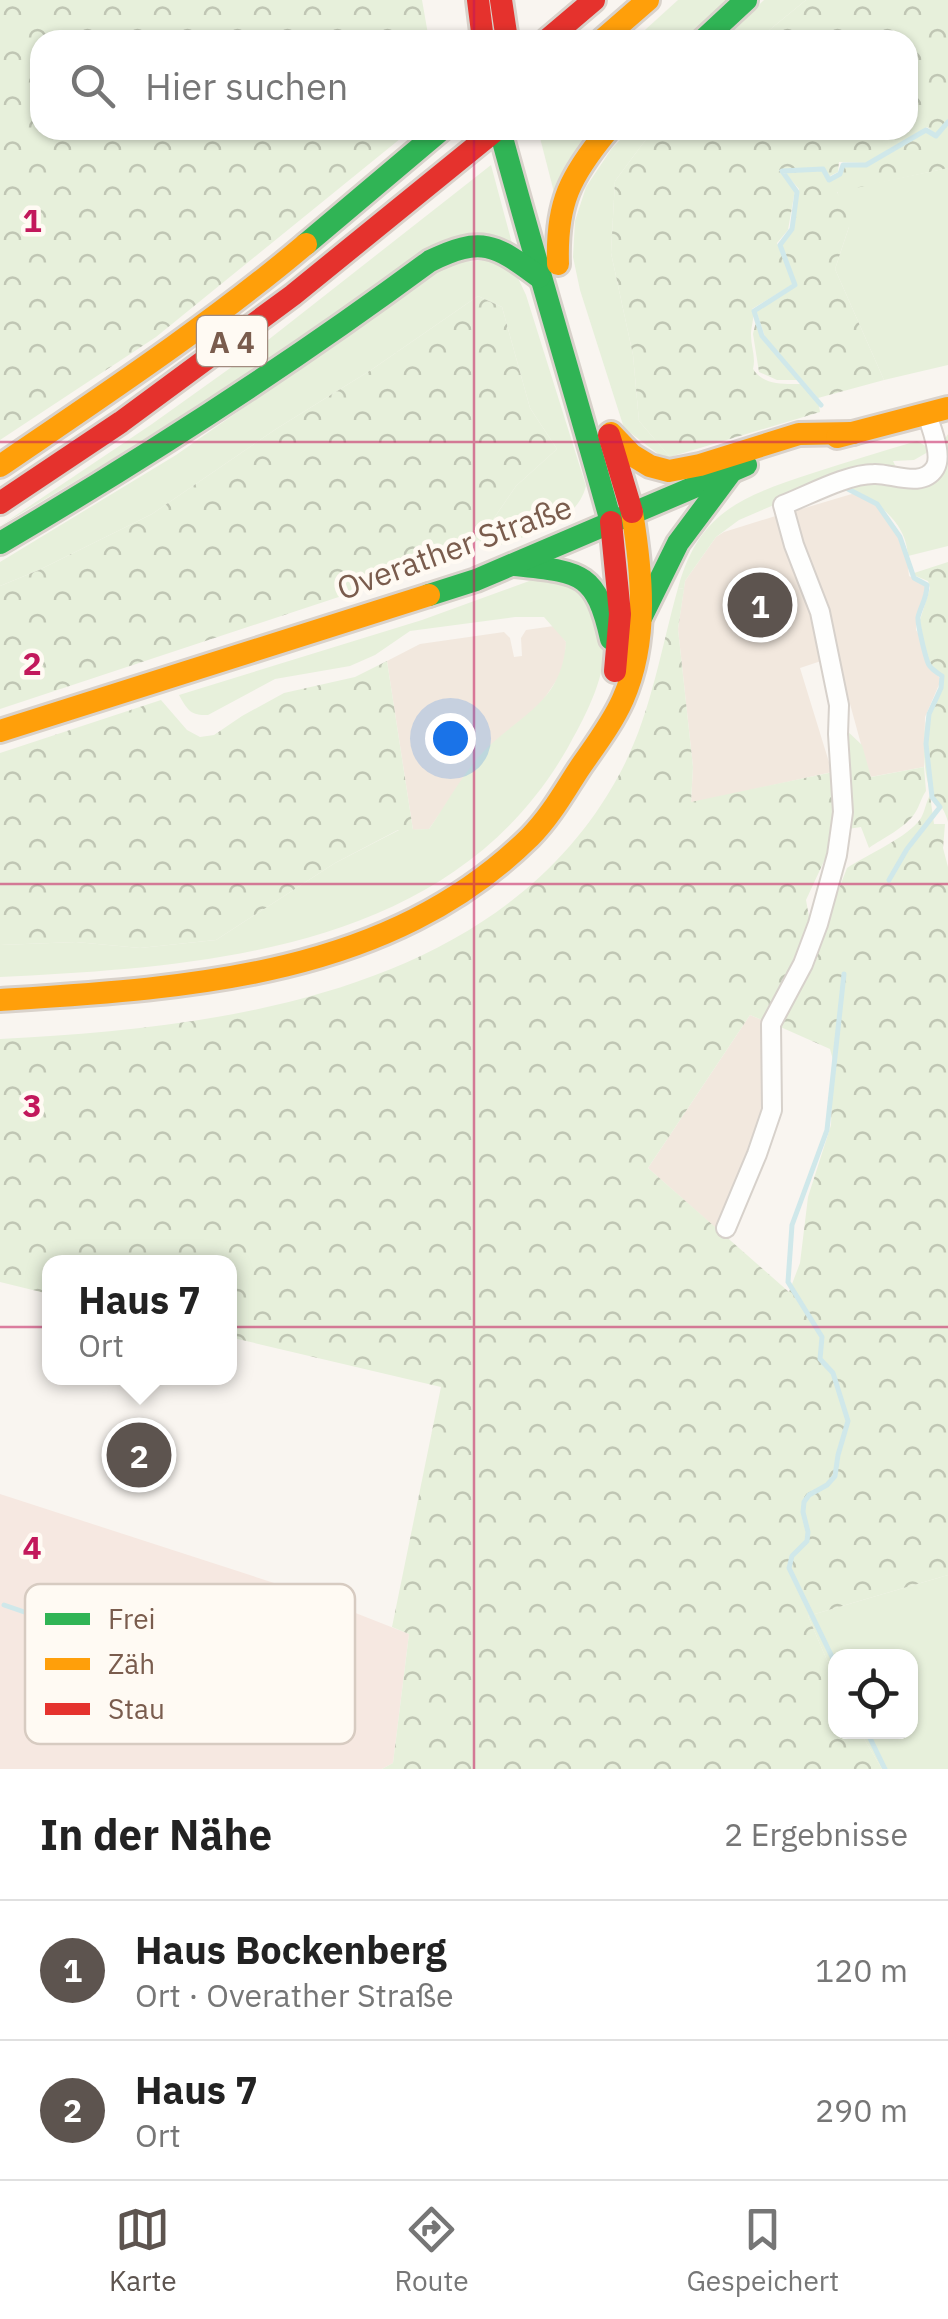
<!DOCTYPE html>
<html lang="de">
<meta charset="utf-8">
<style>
body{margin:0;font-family:"IBM Plex Sans",sans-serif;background:#f6f6f6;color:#222}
.controls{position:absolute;right:30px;bottom:30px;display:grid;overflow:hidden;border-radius:20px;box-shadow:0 2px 8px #0004}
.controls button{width:90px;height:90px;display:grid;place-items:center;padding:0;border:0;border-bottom:2px solid #e0e0e0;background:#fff;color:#222;font:50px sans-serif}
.you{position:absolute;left:450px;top:738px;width:35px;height:35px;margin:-25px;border:8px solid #fff;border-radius:50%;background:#1a73e8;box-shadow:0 0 0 15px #1a73e833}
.badge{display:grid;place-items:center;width:65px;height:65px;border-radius:50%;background:#5d544f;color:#fff;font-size:32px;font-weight:700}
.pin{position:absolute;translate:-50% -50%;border:5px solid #fff;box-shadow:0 2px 10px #0006}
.popup{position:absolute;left:42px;top:1255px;width:195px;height:130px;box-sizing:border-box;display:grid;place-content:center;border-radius:20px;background:#fff;filter:drop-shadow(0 2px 8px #0005);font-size:32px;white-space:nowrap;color:#767676}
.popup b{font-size:38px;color:#222}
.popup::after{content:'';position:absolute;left:50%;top:100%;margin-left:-20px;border:20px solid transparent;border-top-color:#fff}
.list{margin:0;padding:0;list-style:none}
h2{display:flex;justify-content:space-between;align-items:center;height:130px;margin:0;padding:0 40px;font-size:42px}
h2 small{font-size:32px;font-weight:400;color:#767676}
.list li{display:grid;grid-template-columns:65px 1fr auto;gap:30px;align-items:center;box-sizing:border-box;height:140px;padding:0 40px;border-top:2px solid #e0e0e0}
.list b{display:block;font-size:38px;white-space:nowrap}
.list p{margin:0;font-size:32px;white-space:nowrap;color:#767676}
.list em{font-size:32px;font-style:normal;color:#767676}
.icon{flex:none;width:55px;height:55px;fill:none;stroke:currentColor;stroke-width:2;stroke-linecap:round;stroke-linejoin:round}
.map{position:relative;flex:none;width:948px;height:1769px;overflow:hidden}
.search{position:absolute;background:#fff;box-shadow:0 2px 8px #0004;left:30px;right:30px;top:30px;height:110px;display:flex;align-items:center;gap:25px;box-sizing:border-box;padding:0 35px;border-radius:30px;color:#767676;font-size:38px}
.sheet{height:410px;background:#fff}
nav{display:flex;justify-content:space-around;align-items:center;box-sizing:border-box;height:140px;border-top:2px solid #e0e0e0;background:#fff;font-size:28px;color:#767676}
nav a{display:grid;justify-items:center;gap:5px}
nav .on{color:#5d544f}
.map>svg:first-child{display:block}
.residential{fill:#f2e8de}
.commercial{fill:#f6e8e1}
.green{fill:#e7f0db}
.forest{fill:url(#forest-crowns)}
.water{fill:#d0e8ea}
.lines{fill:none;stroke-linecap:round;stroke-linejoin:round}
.stream{stroke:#d0e8ea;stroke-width:5}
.street-casing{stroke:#d7d1cb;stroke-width:22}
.fast-casing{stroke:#d9d2cb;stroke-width:28}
.slow-casing{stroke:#d9d2cb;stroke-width:28}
.jam-casing{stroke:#d9d2cb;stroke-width:28}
.street{stroke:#fefefd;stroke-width:18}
.fast{stroke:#30b455;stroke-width:22}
.slow{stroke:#ff9f0a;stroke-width:22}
.jam{stroke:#e5322d;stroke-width:22}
.grid{fill:none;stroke:#c2185b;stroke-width:2.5;stroke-opacity:0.55}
.labels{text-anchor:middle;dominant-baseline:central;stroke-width:9;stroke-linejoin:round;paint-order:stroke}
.shield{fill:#fffaf3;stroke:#a28b7f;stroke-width:2.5}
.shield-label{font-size:30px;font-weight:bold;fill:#7a5c4d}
.street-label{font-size:32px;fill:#7a5c4d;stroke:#fffaf3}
.key{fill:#fffaf3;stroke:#d7cbc1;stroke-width:2.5}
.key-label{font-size:28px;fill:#7a5c4d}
.grid-label{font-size:32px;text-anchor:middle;font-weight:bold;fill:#c2185b;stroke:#fffaf3;stroke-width:9;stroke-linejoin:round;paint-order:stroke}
</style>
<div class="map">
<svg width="948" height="1769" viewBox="0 0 948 1769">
<defs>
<pattern id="forest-crowns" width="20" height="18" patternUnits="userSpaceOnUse" patternTransform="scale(2.5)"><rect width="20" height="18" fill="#e7f0db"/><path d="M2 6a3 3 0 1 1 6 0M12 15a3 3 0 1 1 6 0" fill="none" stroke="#c0c6b4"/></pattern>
</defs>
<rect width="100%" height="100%" fill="#f9f5f0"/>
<!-- residential -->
<g class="residential">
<path d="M855,493L876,504L889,517L906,547L909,576L925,583L928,588L916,623V630L920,637L925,658L941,680L925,717L924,767L870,777L820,594L788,513Z"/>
<path d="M782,514L815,614L821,661L800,668L832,772L691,803L693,767L678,629L685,581L716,537L724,532Z"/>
<path d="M554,626L566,642L565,663L558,678L544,699L522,721L490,746L476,762L429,829L413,830L387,661L420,644L504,632L510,638L514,657L522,656L521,638L526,630Z"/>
<path d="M750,1015L767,1022V1110L758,1162L728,1239L648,1168Z"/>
</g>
<!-- commercial -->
<path class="commercial" d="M0,1494L302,1592L409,1634L393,1763L382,1769H0Z"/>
<!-- green -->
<g class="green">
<path d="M678,0H738L697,40H634Z"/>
<path d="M764,0H806L757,40H722Z"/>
<path d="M538,130H600L557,204Z"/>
<path d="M630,130H653L615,181L611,253L633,355L639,421L670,457L665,459L624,428L580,290L573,257L575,221L586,187L612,148Z"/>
<path d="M491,165L513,247L494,242L288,355L0,526L152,424L254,351Z"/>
<path d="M948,168V365L884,380L835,269L849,227L837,191Z"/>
<path d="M491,260L517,276L526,295L586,486C575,528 521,536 486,550L479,540L516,486L557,449L530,408L502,307L478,296L371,370L276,429L152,514L39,570L0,586V562L176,455L440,270L458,262Z"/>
<path d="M948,434V546L908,556C906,520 876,502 848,487L865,481L916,485Z"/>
<path d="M917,441L929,448L932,460L928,452L914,460L893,461L898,471L825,483L739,520L716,537L685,581L684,589L678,588C699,511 743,496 813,473C847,462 882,451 917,441Z"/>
<path d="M551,573L589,592C594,605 602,621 604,635C609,673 585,717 567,749C452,950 207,967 0,977V945L76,942L140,948L216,940L335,863L399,830L429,829C448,802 465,769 489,746C526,712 562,699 566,642L544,617H515L410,631L375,655L350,666L275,679L208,715C190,716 187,709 179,695L422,620Z"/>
<path d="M948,1575V1769H882L860,1732H910V1656H836L835,1679L808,1616Z"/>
<path d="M296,1622L348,1638L339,1667L287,1651Z"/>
</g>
<!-- forest -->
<g class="forest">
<path d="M0,0H422L429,40H40V130H411L156,337L0,440Z"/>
<path d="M806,0H948V120L936,134L927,127L866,163L839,162L838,172L828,177L822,167L779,170L795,190L788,230L777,243L793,284L752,309C755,320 751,324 751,335C751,347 756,357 753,369C764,386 784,384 803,384L819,406L820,412L670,457L639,421L633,355L611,253L615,181L653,130H908V40H757Z"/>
<path d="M948,125V168L837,192L854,222L849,227L835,269L884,380L818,398L765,337L756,310L796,285L780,243L791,230L799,189L784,172L821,169L828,181L841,175V165L867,166L927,131L937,138Z"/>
<path d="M478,296L502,307L530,408L557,449L516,486L479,540L366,588L0,709V586L39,570L152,514L276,429L371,370Z"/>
<path d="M756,321L761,338L799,380H777L759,372L753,334Z"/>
<path d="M948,562V822C944,805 934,801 929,787C923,767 922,737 927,716C931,703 940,693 943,679C939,672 931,666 927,658C922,648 921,634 919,623L930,588L928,581L911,574Z"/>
<path d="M678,588L684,589L678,629L693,767L691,802L838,771L832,844L806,900L810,922L794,969L767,1022L750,1015L648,1168L789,1292L800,1263L808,1197L831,1125L833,1060L830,1049L776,1025L813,956L847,868C866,855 909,837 921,818C925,811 926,802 930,795L934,824H945L943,848L948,867V1575L808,1616L835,1679L836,1732H860L882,1769H382L393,1763L409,1634L392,1627L441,1387L229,1337V1262H49V1294L0,1282V1039C222,1028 501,993 619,775C651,716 660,652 678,588Z"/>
<path d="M387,661L413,830H398L335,863L216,940L140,948L76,942L0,945V753L161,700L187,730L200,737L214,735L242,716L284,693L355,677Z"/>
<path d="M843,727L862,745L871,777L924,767L926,791C921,798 920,805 915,813C905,828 883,838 869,848L861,827L848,829Z"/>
</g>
<!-- water -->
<path class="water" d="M278,1592L290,1601L310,1609L308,1619L280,1617L267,1620L262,1614L266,1595Z"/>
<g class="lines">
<!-- stream -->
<g class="stream">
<path d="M821,405L762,336L754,311L795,285L780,245L792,229L797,192L782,171L823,169L829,180L840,174L843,165H866L926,130L936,136L948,122"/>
<path d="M846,488L877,504L900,537L914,578L927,585C927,598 921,605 918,617C917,623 926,660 929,665C932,670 938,673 942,676L941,688L929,714L926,744L932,797L940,807L907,849L889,880"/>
<path d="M4,1605L239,1686C255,1672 265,1648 262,1626L267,1620"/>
<path d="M836,1665L789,1568L792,1556L807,1541L808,1532L803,1512L804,1502L809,1495L827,1485L835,1476L838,1455L848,1421L833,1373L820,1359L822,1337L788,1282L792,1225L827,1130L844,974"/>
<path d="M867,1732L885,1769"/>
</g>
<defs>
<path id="street" d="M726,1228L757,1154L772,1110L771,1024L803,964L818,924L837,855L843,812L838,734L839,705L820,612L794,545L783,505C809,495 847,474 874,474C892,473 922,489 935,468C943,455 931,428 927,414"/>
<g id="fast">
<path d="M703,40L746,0"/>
<path d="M500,130C535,261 575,391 611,522"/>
<path d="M306,244L441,130"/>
<path d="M0,543C148,456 292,363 430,261C481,236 495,244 539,277"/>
<path d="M515,565C580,572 596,571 611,639"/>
<path d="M429,595L476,580L746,465"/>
<path d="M642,616L678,543L731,472"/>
</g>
<g id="slow">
<path d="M602,40L648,0"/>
<path d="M558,264C556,203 570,176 608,130"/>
<path d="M611,433L632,455L650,466L669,471L700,465L799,434L853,433"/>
<path d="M837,437L948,408"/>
<path d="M0,466C104,395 210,325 306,244"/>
<path d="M0,731L429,595"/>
<path d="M0,1000C188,988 388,977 530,837C550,817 564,792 579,769C594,747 612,724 623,699C649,640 642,573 632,512"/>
</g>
<g id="jam">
<path d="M478,0L483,40"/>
<path d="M501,0L507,40"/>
<path d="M547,40L594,0"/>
<path d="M609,435L632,512"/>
<path d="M0,503L121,422L293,295L496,130"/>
<path d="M611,522L620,614L615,671"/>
</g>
</defs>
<!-- street casing -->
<use href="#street" class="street-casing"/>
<!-- fast casing -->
<use href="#fast" class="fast-casing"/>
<!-- slow casing -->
<use href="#slow" class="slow-casing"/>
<!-- jam casing -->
<use href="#jam" class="jam-casing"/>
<!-- street -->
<use href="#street" class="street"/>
<!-- fast -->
<use href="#fast" class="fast"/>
<!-- slow -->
<use href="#slow" class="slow"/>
<!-- jam -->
<use href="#jam" class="jam"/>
</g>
<!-- grid -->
<path class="grid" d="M474,0V40M474,130V1769M0,442H948M0,884H948M0,1327H948"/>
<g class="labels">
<!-- shield labels -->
<rect class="shield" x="197" y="316" width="70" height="50" rx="8"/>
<g class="shield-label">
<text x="232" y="341">A 4</text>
</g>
<!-- street labels -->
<g class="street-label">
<text transform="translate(454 547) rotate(-20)">Overather Straße</text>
</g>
</g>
<!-- legend -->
<rect x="25" y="1584" width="330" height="160" rx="15" class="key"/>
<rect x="45" y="1613" width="45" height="12" fill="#30b455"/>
<rect x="45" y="1658" width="45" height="12" fill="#ff9f0a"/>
<rect x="45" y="1703" width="45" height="12" fill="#e5322d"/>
<g class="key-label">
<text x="108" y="1629">Frei</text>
<text x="108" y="1674">Zäh</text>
<text x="108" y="1719">Stau</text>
</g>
<g class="grid-label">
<text x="32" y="232">1</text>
<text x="32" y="675">2</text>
<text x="32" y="1117">3</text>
<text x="32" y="1559">4</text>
</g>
</svg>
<div class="controls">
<button><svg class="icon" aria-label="locate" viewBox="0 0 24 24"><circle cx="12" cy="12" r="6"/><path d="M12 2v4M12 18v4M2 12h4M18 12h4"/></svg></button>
</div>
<div class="you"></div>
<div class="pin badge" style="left:760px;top:605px">1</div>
<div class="pin badge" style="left:139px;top:1455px">2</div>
<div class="popup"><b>Haus 7</b>Ort</div>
<div class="search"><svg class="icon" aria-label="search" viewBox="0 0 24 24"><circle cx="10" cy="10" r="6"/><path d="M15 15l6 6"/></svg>Hier suchen</div>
</div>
<section class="sheet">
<h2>In der Nähe<small>2 Ergebnisse</small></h2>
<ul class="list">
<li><span class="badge">1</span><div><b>Haus Bockenberg</b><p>Ort · Overather Straße</p></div><em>120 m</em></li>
<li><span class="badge">2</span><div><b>Haus 7</b><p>Ort</p></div><em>290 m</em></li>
</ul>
</section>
<nav>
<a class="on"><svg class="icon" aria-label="map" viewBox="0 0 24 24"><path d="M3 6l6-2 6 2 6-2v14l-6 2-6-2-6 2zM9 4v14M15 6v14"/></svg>Karte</a>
<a><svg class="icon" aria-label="directions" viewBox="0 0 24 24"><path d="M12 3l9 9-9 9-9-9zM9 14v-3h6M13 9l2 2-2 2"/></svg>Route</a>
<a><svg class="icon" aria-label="saved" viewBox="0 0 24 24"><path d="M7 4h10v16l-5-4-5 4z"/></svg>Gespeichert</a>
</nav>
